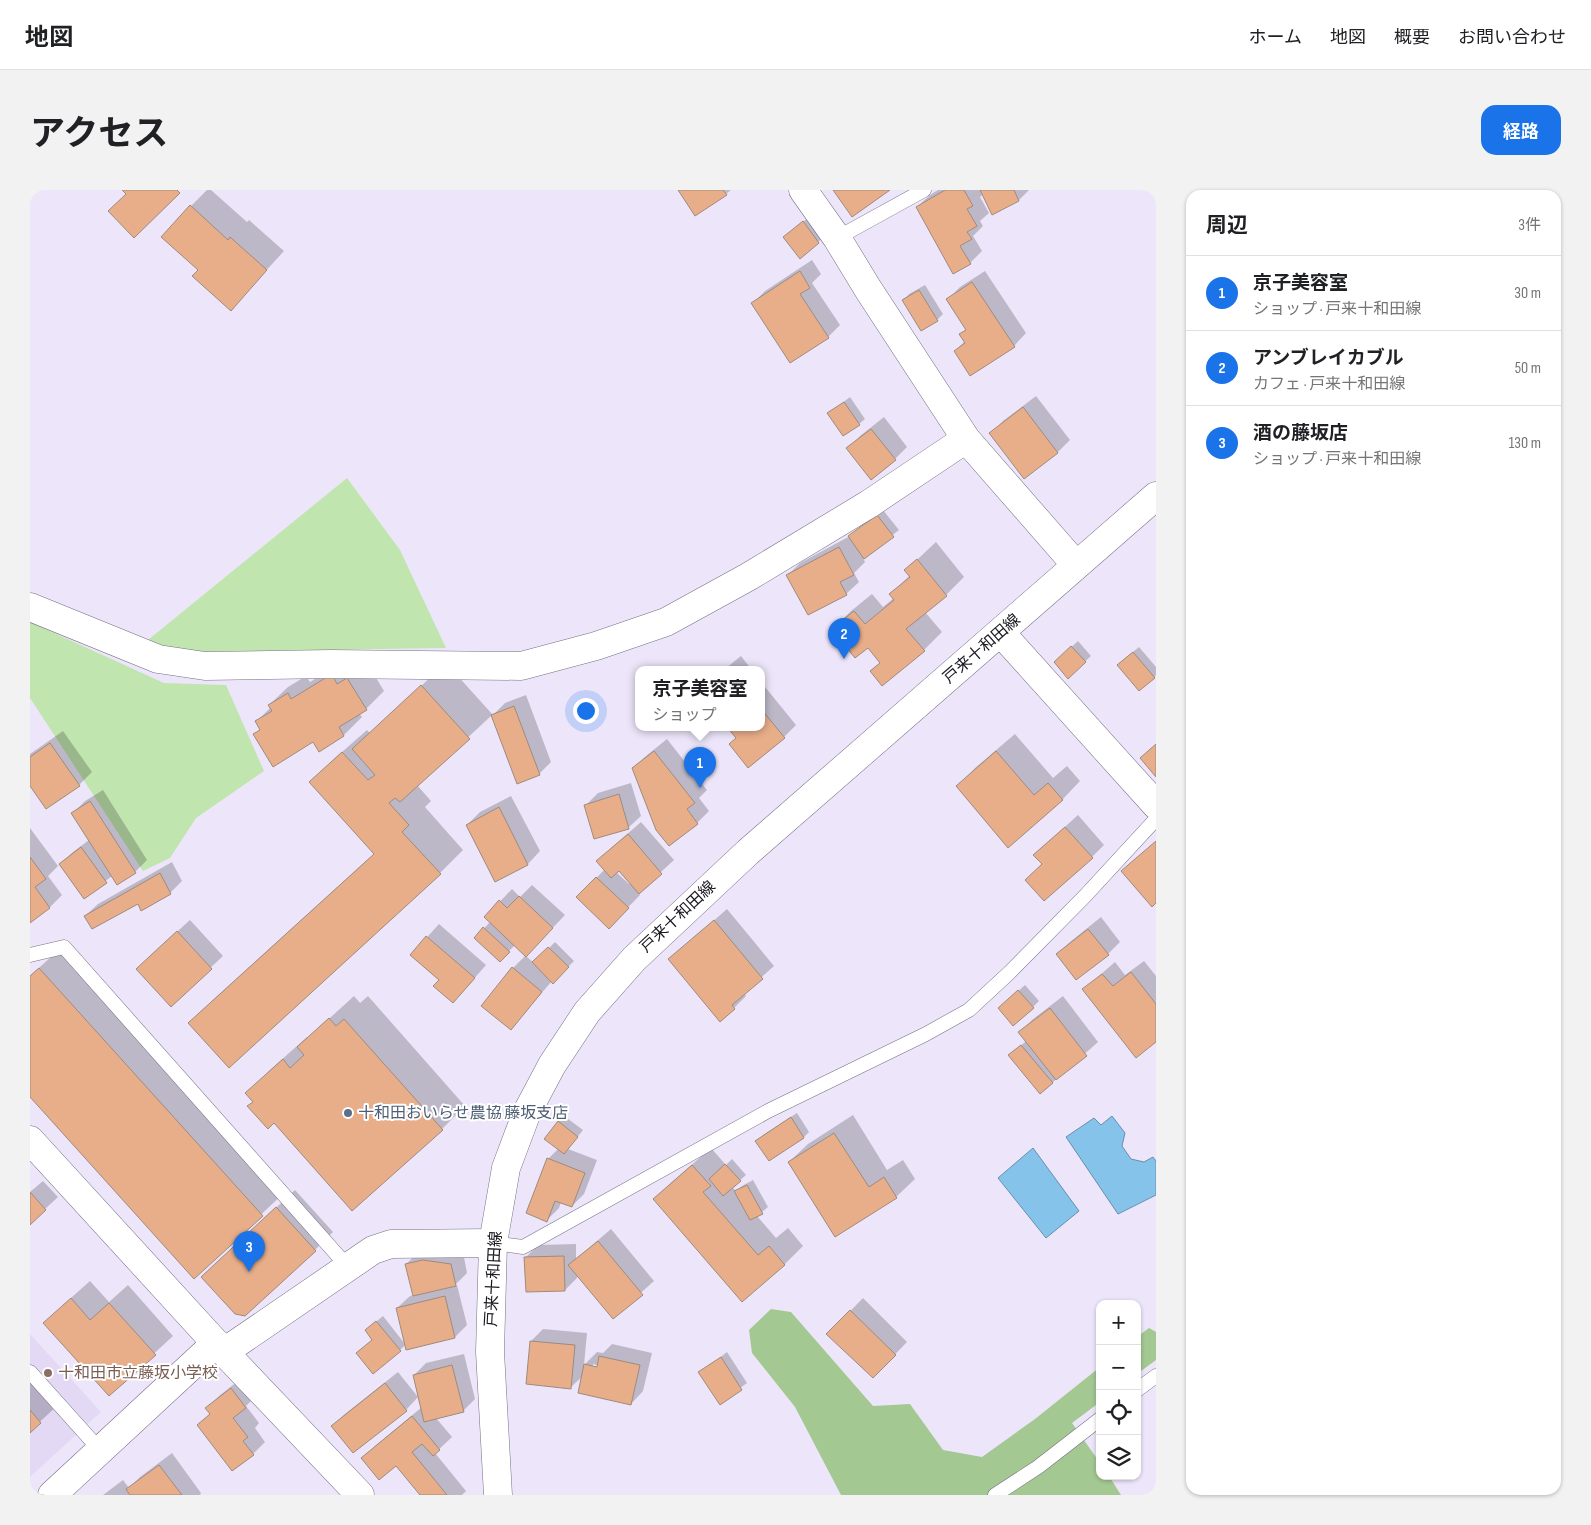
<!DOCTYPE html>
<html lang="ja">
<meta charset="utf-8">
<style>
body{margin:0;font-family:"Sofia Sans Condensed","Noto Sans JP",sans-serif;background:#f2f2f2;color:#202124}
.controls{position:absolute;right:15px;bottom:15px;display:grid;overflow:hidden;border-radius:10px;box-shadow:0 1px 4px #0004}
.controls button{width:45px;height:45px;display:grid;place-items:center;padding:0;border:0;border-bottom:1px solid #e0e0e0;background:#fff;color:#202124;font:25px sans-serif}
.you{position:absolute;left:555px;top:520px;width:18px;height:18px;margin:-12px;border:4px solid #fff;border-radius:50%;background:#1a73e8;box-shadow:0 0 0 8px #1a73e833}
.badge{display:grid;place-items:center;width:32px;height:32px;border-radius:50%;background:#1a73e8;color:#fff;font-size:16px;font-weight:700}
.pin{position:absolute;translate:-50% -41px;filter:drop-shadow(0 1px 2px #0008)}
.pin::after{content:'';position:absolute;top:26px;width:18px;height:15px;background:inherit;clip-path:polygon(0 0,100% 0,50% 100%)}
.popup{position:absolute;left:605px;top:476px;width:130px;height:65px;box-sizing:border-box;display:grid;place-content:center;border-radius:10px;background:#fff;filter:drop-shadow(0 1px 4px #0005);font-size:16px;white-space:nowrap;color:#757577}
.popup b{font-size:19px;color:#202124}
.popup::after{content:'';position:absolute;left:50%;top:100%;margin-left:-10px;border:10px solid transparent;border-top-color:#fff}
.list{margin:0;padding:0;list-style:none}
h2{display:flex;justify-content:space-between;align-items:center;height:65px;margin:0;padding:0 20px;font-size:21px}
h2 small{font-size:16px;font-weight:400;color:#757577}
.list li{display:grid;grid-template-columns:32px 1fr auto;gap:15px;align-items:center;box-sizing:border-box;height:75px;padding:0 20px;border-top:1px solid #e0e0e0}
.list b{display:block;font-size:19px;white-space:nowrap}
.list p{margin:0;font-size:16px;white-space:nowrap;color:#757577}
.list em{font-size:16px;font-style:normal;color:#757577}
.icon{flex:none;width:28px;height:28px;fill:none;stroke:currentColor;stroke-width:2;stroke-linecap:round;stroke-linejoin:round}
.map{position:relative;flex:none;width:1126px;height:1305px;overflow:hidden;border-radius:15px}
header{display:flex;align-items:center;gap:30px;box-sizing:border-box;height:70px;padding:0 25px;background:#fff;border-bottom:1px solid #e0e0e0}
header strong{font-size:24px}
nav{display:flex;gap:28px;margin-inline-start:auto;font-size:18px}
.intro{display:flex;align-items:center;justify-content:space-between;box-sizing:border-box;height:120px;padding:0 30px}
h1{margin:0;font-size:35px}
.button{padding:12px 22px;border-radius:15px;background:#1a73e8;color:#fff;font-size:18px;font-weight:700}
main{display:flex;gap:30px;padding:0 30px}
aside{flex:1;background:#fff;border-radius:15px;box-shadow:0 1px 4px #0004}
.map>svg:first-child{display:block}
.built{fill:#e3d9f4}
.green{fill:#c0e5ae}
.forest{fill:#a3c892}
.water{fill:#86c3ea;stroke:#668fad}
.shadow{fill:#0003;fill-rule:evenodd}
.building{fill:#e8ae8a;stroke:#9e8a7e}
.lines{fill:none;stroke-linecap:round;stroke-linejoin:round}
.service-casing{stroke:#766f82;stroke-width:15}
.minor-casing{stroke:#766f82;stroke-width:29}
.tertiary-casing{stroke:#766f82;stroke-width:29}
.secondary-casing{stroke:#766f82;stroke-width:29}
.service{stroke:#fff;stroke-width:14}
.minor{stroke:#fff;stroke-width:28}
.tertiary{stroke:#fff;stroke-width:28}
.secondary{stroke:#fff;stroke-width:28}
.service-dot{fill:#5c6f8a;stroke:#fff;stroke-width:2}
.education-dot{fill:#8d6e63;stroke:#fff;stroke-width:2}
.labels{text-anchor:middle;dominant-baseline:central;stroke-width:4;stroke-linejoin:round;paint-order:stroke}
.street-label{font-size:16px;fill:#1a171e;stroke:#fff}
.service-label{font-size:16px;fill:#4e5e75;stroke:#fff;text-anchor:start}
.education-label{font-size:16px;fill:#785e54;stroke:#fff;text-anchor:start}
</style>
<header>
<strong>地図</strong>
<nav><a>ホーム</a><a>地図</a><a>概要</a><a>お問い合わせ</a></nav>
</header>
<div class="intro"><h1>アクセス</h1><a class="button">経路</a></div>
<main>
<div class="map">
<svg width="1126" height="1305" viewBox="0 0 1126 1305">
<rect width="100%" height="100%" fill="#ede6fb"/>
<!-- built -->
<path class="built" d="M0,1144L71,1222L0,1287Z"/>
<!-- green -->
<g class="green">
<path d="M317,288L370,360L416,458L153,462L118,450Z"/>
<path d="M0,432L134,493L196,495L234,581L166,628L140,668L113,681L0,508Z"/>
</g>
<!-- forest -->
<g class="forest">
<path d="M741,1119L761,1122L843,1216L880,1214L913,1260L952,1267L1005,1229L1070,1177V1212L1042,1233L1070,1273V1286H1079L1091,1305H811L765,1217L722,1163L719,1140Z"/>
<path d="M1119,1138L1126,1142V1170L1107,1184V1147Z"/>
</g>
<!-- water -->
<g class="water">
<path d="M1082,926L1095,943L1092,956L1101,969L1114,972L1123,967L1126,971V1005L1088,1024L1036,947L1064,928L1071,935Z"/>
<path d="M1003,958L1049,1021L1016,1048L968,988Z"/>
</g>
<!-- shadow -->
<g class="shadow">
<path d="M177,0H181L217,32L219,30L254,61L201,119L169,80L161,16Z"/>
<path d="M649,0H701L696,4Z"/>
<path d="M908,0H999L989,10L963,23L953,4L950,7L959,23L950,31L953,36L943,46L952,61L940,73L887,17L900,5Z"/>
<path d="M779,27L794,47L770,67L755,47Z"/>
<path d="M782,70L791,84L782,93L810,135L798,147L723,113L735,101Z"/>
<path d="M955,81L996,143L984,156L925,161L935,151L930,145L937,138L918,109L930,97Z"/>
<path d="M895,95L913,124L907,130L874,110L879,104Z"/>
<path d="M1006,206L1040,250L1028,262L995,287L961,244L973,231Z"/>
<path d="M820,207L835,229L829,234L799,223Z"/>
<path d="M854,227L877,257L865,269L818,259L830,246Z"/>
<path d="M853,320L869,340L833,368L835,372L824,383L829,392L816,404L758,385L770,373L820,346Z"/>
<path d="M906,352L934,387L916,405L895,422L912,442L894,460L841,481L851,472L838,456L803,439L821,421L842,404L853,417L864,408L861,404L880,385L876,380Z"/>
<path d="M1048,451L1061,466L1038,487L1025,472Z"/>
<path d="M1109,457L1126,477V485L1124,488L1094,469Z"/>
<path d="M711,466L721,479H695Z"/>
<path d="M320,467L336,471L354,501L336,519L329,523L332,527L314,545L283,551L225,544L230,539L226,532L241,517L239,515L258,497L276,486L280,492Z"/>
<path d="M416,473L463,525L475,513L496,505L521,572L509,584L462,525L387,595L401,611L395,617L433,660L410,683L160,834L183,810L345,663L304,569L337,540L340,543Z"/>
<path d="M731,492L766,535L754,547H707L698,537H731Z"/>
<path d="M33,541L62,582L49,595L16,618L0,594V564Z"/>
<path d="M985,544L1023,588L1037,576L1050,591L1032,610L927,597L945,578Z"/>
<path d="M637,549L677,600L669,608L679,621L667,633L639,655L603,578L616,566Z"/>
<path d="M601,593L611,626L598,638L556,615L568,603Z"/>
<path d="M73,600L117,670L105,682L82,686L55,707L30,674L43,662L59,650L42,624L55,611Z"/>
<path d="M481,606L510,661L498,674L466,690L437,635L450,622Z"/>
<path d="M1048,625L1074,655L1062,667L1017,653Z"/>
<path d="M611,632L644,670L608,703L610,705L579,737L548,707L575,679L580,659ZM589,679L600,693L599,694L586,682Z"/>
<path d="M0,638L28,676L18,686L32,705L20,717L0,732Z"/>
<path d="M142,672L152,691L140,703L55,726L68,714Z"/>
<path d="M502,695L535,725L496,766L504,773L525,752L544,771L523,792L522,791L481,838L453,816L483,778L496,765L485,755L470,770L446,747L460,732L455,727L482,699L490,707Z"/>
<path d="M697,719L744,776L714,803L716,806L704,818L639,770Z"/>
<path d="M1071,727L1090,752L1078,764H1028L1040,752Z"/>
<path d="M160,730L193,766L141,815L120,766Z"/>
<path d="M409,734L456,775L435,799L411,790L382,764Z"/>
<path d="M33,756L256,1001L165,1087L0,906V786Z"/>
<path d="M1114,771L1126,786V850L1054,799L1085,772L1095,785Z"/>
<path d="M995,795L1009,811L1003,817L975,813Z"/>
<path d="M324,806L330,813L338,806L435,916L412,939L245,932L217,903L240,880L277,847L278,848Z"/>
<path d="M1033,806L1068,852L1022,893L986,860L997,850L990,842L1002,830Z"/>
<path d="M767,923L779,942L774,947L727,951L733,945Z"/>
<path d="M823,925L857,980L873,970L885,989L866,1007L806,1045L759,972L778,954Z"/>
<path d="M534,926L553,940L538,959L567,970L554,1004L542,1016L531,1012L529,1018L517,1030L518,969L529,958L528,932Z"/>
<path d="M681,958L696,975L702,969L716,985L702,997L706,1001L712,996L723,990L738,1017L727,1026L746,1048L758,1038L773,1056L755,1074L712,1110L625,1009L643,991Z"/>
<path d="M13,991L28,1007L0,1033V1002Z"/>
<path d="M265,1000L303,1042L285,1060L172,1087Z"/>
<path d="M581,1039L624,1091L584,1127L547,1083V1088L535,1100L495,1068L508,1055L546,1054V1069Z"/>
<path d="M389,1062H433L437,1083L424,1096L427,1095L437,1135L425,1147L376,1154L370,1160L343,1149L342,1135L353,1126L375,1154L367,1118L380,1106L384,1105L376,1074Z"/>
<path d="M60,1091L79,1112L98,1095L143,1146L79,1205L33,1115Z"/>
<path d="M833,1108L877,1152L843,1187L798,1144Z"/>
<path d="M513,1139L557,1143L554,1175L567,1162L573,1163L582,1154L622,1163L613,1201L601,1214L553,1186L541,1197L501,1151ZM563,1174L573,1177V1179L563,1177Z"/>
<path d="M697,1162L717,1193L690,1213L670,1183Z"/>
<path d="M434,1164L445,1209L433,1221L406,1228L422,1247L405,1263L436,1301L432,1305H392L367,1274L333,1268L345,1256L392,1217L384,1185L396,1173Z"/>
<path d="M0,1181L29,1214L0,1241Z"/>
<path d="M368,1182L388,1207L376,1220L302,1236L315,1224Z"/>
<path d="M213,1187L227,1205L216,1216L229,1233L225,1238L235,1252L223,1264L169,1235L181,1223L177,1218L189,1206Z"/>
<path d="M142,1263L171,1303L170,1305H73L93,1290L99,1298L110,1287Z"/>
</g>
<!-- building -->
<g class="building">
<path d="M92,0H147L150,3L104,48L78,21L96,4Z"/>
<path d="M648,0H693L697,5L665,26Z"/>
<path d="M803,0H860L822,27Z"/>
<path d="M915,0H934L943,16L937,19L947,36L937,42L942,49L930,56L941,74L923,84L886,17Z"/>
<path d="M950,0H984L989,11L962,25Z"/>
<path d="M160,15L198,50L200,47L237,80L201,121L162,86L168,80L131,47Z"/>
<path d="M773,31L789,53L770,69L753,47Z"/>
<path d="M770,81L780,98L770,104L799,148L760,173L721,113Z"/>
<path d="M942,92L985,157L940,186L924,161L935,153L929,144L936,140L916,109Z"/>
<path d="M889,100L908,131L891,141L872,110Z"/>
<path d="M814,212L830,235L813,246L797,223Z"/>
<path d="M993,217L1028,263L994,289L959,243Z"/>
<path d="M841,239L866,270L841,290L816,258Z"/>
<path d="M847,325L864,347L834,369L818,346Z"/>
<path d="M809,357L824,385L810,392L817,405L778,425L756,385Z"/>
<path d="M887,369L917,406L876,439L895,461L852,496L840,481L850,473L838,458L825,468L801,439L824,421L835,434L864,410L859,404L880,387L874,380Z"/>
<path d="M1041,456L1056,472L1038,489L1024,472Z"/>
<path d="M1103,462L1125,488L1109,501L1087,475Z"/>
<path d="M302,484L307,494L317,488L337,520L309,537L314,546L289,562L283,552L243,577L223,544L230,540L225,531L242,521L238,515L258,503L261,509Z"/>
<path d="M391,495L440,549L370,612L365,608L359,613L379,635L372,642L411,684L199,878L158,833L344,664L279,592L312,562L338,590L345,585L322,559Z"/>
<path d="M484,516L510,585L487,594L461,525Z"/>
<path d="M731,519L755,548L718,578L699,554L706,548L697,537H731Z"/>
<path d="M20,553L50,596L16,619L0,596V567Z"/>
<path d="M1126,554V587L1110,568Z"/>
<path d="M624,561L665,613L657,619L668,634L639,656L626,640L602,578Z"/>
<path d="M966,561L1004,605L1018,593L1033,610L978,658L926,596Z"/>
<path d="M589,604L599,639L564,649L554,615Z"/>
<path d="M60,611L106,683L87,695L41,623Z"/>
<path d="M469,617L498,675L465,692L436,635Z"/>
<path d="M1035,637L1063,668L1014,711L995,690L1012,674L1003,665Z"/>
<path d="M598,644L632,684L609,704L589,681L581,688L566,671Z"/>
<path d="M1126,651V713L1122,717L1091,681Z"/>
<path d="M51,657L77,693L54,709L29,674Z"/>
<path d="M0,667L16,689L5,697L20,718L0,733Z"/>
<path d="M130,683L141,704L111,721L108,714L62,739L54,726Z"/>
<path d="M566,687L599,718L579,739L546,707Z"/>
<path d="M489,706L523,738L496,767L454,727L469,710L477,718Z"/>
<path d="M684,730L733,789L702,815L705,819L690,832L638,769Z"/>
<path d="M453,737L480,762L470,772L444,748Z"/>
<path d="M1058,739L1079,765L1046,790L1026,764Z"/>
<path d="M147,741L182,779L141,817L106,779Z"/>
<path d="M396,746L445,788L423,813L403,796L409,790L380,765Z"/>
<path d="M518,757L539,777L523,794L502,772Z"/>
<path d="M482,777L512,802L481,840L451,816Z"/>
<path d="M9,778L233,1026L164,1089L0,907V786Z"/>
<path d="M1101,782L1126,814V852L1106,868L1052,799L1072,784L1083,796Z"/>
<path d="M988,800L1004,818L983,836L968,818Z"/>
<path d="M1020,818L1057,866L1026,890L988,842Z"/>
<path d="M299,828L306,836L314,829L413,940L322,1021L244,933L238,939L217,916L223,912L215,903L253,869L260,878L274,865L267,857Z"/>
<path d="M991,855L1023,893L1010,904L978,865Z"/>
<path d="M761,927L774,948L739,971L725,951Z"/>
<path d="M528,931L548,947L534,964L514,949Z"/>
<path d="M804,943L839,997L854,987L867,1008L805,1047L758,972Z"/>
<path d="M517,968L555,983L542,1017L525,1011L517,1032L496,1023Z"/>
<path d="M695,974L711,991L693,1006L679,989Z"/>
<path d="M662,975L681,996L673,1002L728,1065L739,1056L755,1075L712,1112L623,1009Z"/>
<path d="M717,995L733,1024L720,1030L704,1001Z"/>
<path d="M0,1002L16,1020L0,1035Z"/>
<path d="M246,1017L286,1061L215,1126L205,1124L171,1087Z"/>
<path d="M568,1051L613,1105L583,1129L538,1075Z"/>
<path d="M534,1066L535,1101L496,1102L494,1067Z"/>
<path d="M393,1070L421,1074L426,1096L383,1106L375,1074Z"/>
<path d="M415,1106L425,1148L376,1160L366,1118Z"/>
<path d="M41,1108L60,1130L79,1113L126,1165L79,1206L13,1133Z"/>
<path d="M820,1120L866,1165L843,1188L796,1144Z"/>
<path d="M346,1131L371,1161L343,1184L326,1163L342,1150L335,1140Z"/>
<path d="M500,1151L545,1155L541,1199L496,1194Z"/>
<path d="M569,1166L610,1175L601,1215L548,1203L554,1174L567,1177Z"/>
<path d="M691,1167L712,1200L690,1215L668,1182Z"/>
<path d="M422,1175L434,1222L394,1232L383,1185Z"/>
<path d="M355,1193L377,1221L323,1263L301,1236Z"/>
<path d="M201,1198L216,1218L203,1228L218,1247L213,1251L224,1265L202,1281L167,1235L180,1224L175,1218Z"/>
<path d="M0,1220L11,1233L0,1243Z"/>
<path d="M382,1226L410,1260L403,1266L392,1254L382,1262L417,1305H390L366,1276L349,1290L331,1268Z"/>
<path d="M129,1275L152,1305H100L96,1299Z"/>
</g>
<g class="lines">
<defs>
<g id="service">
<path d="M807,48L894,0"/>
<path d="M0,765L34,757L318,1077"/>
<path d="M463,1053L493,1057L738,921L896,844L939,820L979,783L1055,706L1126,629"/>
<path d="M0,1182L70,1260"/>
<path d="M1107,1200L1126,1186"/>
<path d="M965,1305L1008,1277L1070,1229"/>
</g>
<g id="minor">
<path d="M773,0L807,48L838,99L936,249L1046,375"/>
<path d="M0,417L128,469L175,476L301,474L491,476L566,456L636,432L718,387L839,314L936,249"/>
<path d="M971,443L1126,615"/>
<path d="M194,1162L343,1060L361,1054L463,1053"/>
</g>
<g id="tertiary">
<path d="M0,950L194,1162L330,1305"/>
<path d="M22,1305L186,1153"/>
</g>
<path id="secondary" d="M468,1305L460,1162L463,1053L476,978L497,922L522,875L557,822L604,769L718,662L1126,306"/>
</defs>
<!-- service casing -->
<use href="#service" class="service-casing"/>
<!-- minor casing -->
<use href="#minor" class="minor-casing"/>
<!-- tertiary casing -->
<use href="#tertiary" class="tertiary-casing"/>
<!-- secondary casing -->
<use href="#secondary" class="secondary-casing"/>
<!-- service -->
<use href="#service" class="service"/>
<!-- minor -->
<use href="#minor" class="minor"/>
<!-- tertiary -->
<use href="#tertiary" class="tertiary"/>
<!-- secondary -->
<use href="#secondary" class="secondary"/>
</g>
<!-- markers -->
<circle class="service-dot" cx="318" cy="923" r="5"/>
<circle class="education-dot" cx="18" cy="1183" r="5"/>
<g class="labels">
<!-- street labels -->
<g class="street-label">
<text transform="translate(952 459) rotate(-41)">戸来十和田線</text>
<text transform="translate(648 727) rotate(-43)">戸来十和田線</text>
<text transform="translate(464 1089) rotate(-87)">戸来十和田線</text>
</g>
<!-- service labels -->
<g class="service-label">
<text x="328" y="923">十和田おいらせ農協 藤坂支店</text>
</g>
<!-- education labels -->
<g class="education-label">
<text x="28" y="1183">十和田市立藤坂小学校</text>
</g>
</g>
</svg>
<div class="controls">
<button>+</button>
<button>−</button>
<button><svg class="icon" aria-label="locate" viewBox="0 0 24 24"><circle cx="12" cy="12" r="6"/><path d="M12 2v4M12 18v4M2 12h4M18 12h4"/></svg></button>
<button><svg class="icon" aria-label="layers" viewBox="0 0 24 24"><path d="M12 4l9 5-9 5-9-5zM3 14l9 5 9-5"/></svg></button>
</div>
<div class="you"></div>
<div class="pin badge" style="left:670px;top:598px">1</div>
<div class="popup"><b>京子美容室</b>ショップ</div>
<div class="pin badge" style="left:814px;top:469px">2</div>
<div class="pin badge" style="left:219px;top:1082px">3</div>
</div>
<aside>
<h2>周辺<small>3件</small></h2>
<ul class="list">
<li><span class="badge">1</span><div><b>京子美容室</b><p>ショップ · 戸来十和田線</p></div><em>30 m</em></li>
<li><span class="badge">2</span><div><b>アンブレイカブル</b><p>カフェ · 戸来十和田線</p></div><em>50 m</em></li>
<li><span class="badge">3</span><div><b>酒の藤坂店</b><p>ショップ · 戸来十和田線</p></div><em>130 m</em></li>
</ul>
</aside>
</main>
